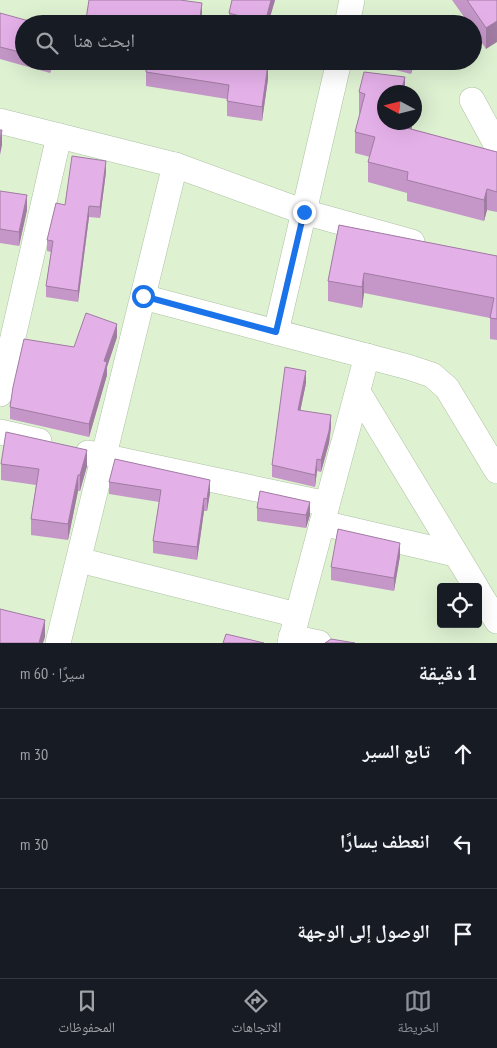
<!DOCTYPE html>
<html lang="ar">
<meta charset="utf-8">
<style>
body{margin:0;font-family:"PT Sans Narrow","Noto Naskh Arabic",sans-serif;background:#242831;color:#f1f3f6;direction:rtl}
.controls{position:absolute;right:15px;bottom:15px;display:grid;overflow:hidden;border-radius:5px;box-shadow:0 5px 20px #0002}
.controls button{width:45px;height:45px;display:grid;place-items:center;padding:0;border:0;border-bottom:1px solid #363941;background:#171b24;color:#f1f3f6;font:25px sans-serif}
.compass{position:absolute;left:377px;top:85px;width:45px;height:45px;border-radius:50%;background:#171b24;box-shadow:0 5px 20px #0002;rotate:277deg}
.stop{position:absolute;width:15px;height:15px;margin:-11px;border:4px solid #1a73e8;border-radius:50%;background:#fff}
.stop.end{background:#1a73e8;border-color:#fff;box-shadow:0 1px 5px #0008}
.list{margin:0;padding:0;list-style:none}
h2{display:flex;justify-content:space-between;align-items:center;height:65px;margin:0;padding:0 20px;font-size:21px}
h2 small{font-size:16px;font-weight:400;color:#9ea1a6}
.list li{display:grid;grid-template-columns:32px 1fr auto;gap:15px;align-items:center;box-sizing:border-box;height:90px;padding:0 20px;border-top:1px solid #363941}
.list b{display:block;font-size:19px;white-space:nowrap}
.list em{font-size:16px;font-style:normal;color:#9ea1a6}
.icon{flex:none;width:28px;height:28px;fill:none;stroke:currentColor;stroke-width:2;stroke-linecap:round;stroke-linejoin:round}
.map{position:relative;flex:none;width:497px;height:643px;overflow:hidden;direction:ltr}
.search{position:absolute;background:#171b24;box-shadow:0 5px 20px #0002;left:15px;right:15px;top:15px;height:55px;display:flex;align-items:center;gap:12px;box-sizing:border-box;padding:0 18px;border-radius:28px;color:#9ea1a6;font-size:19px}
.sheet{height:335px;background:#171b24}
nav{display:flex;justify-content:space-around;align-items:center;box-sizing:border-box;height:70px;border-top:1px solid #363941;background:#171b24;font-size:14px;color:#9ea1a6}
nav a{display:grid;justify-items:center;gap:2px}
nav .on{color:#8c9099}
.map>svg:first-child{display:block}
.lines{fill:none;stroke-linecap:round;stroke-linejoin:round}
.minor-casing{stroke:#aec1a3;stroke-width:26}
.minor{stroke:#fff;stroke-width:25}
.wall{fill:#c497c8}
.shaded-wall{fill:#a07ba2}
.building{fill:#e4b0e8;stroke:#a07ba2}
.route{stroke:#1a73e8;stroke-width:6}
</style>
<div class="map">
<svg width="497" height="643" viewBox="0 0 497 643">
<rect width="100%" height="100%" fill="#def2d2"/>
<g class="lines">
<defs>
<g id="minor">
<path d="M347,24L352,0"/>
<path d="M472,100L497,146"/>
<path d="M0,121L175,165L304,212L412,242"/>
<path d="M143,297L408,367L432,375L447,388L497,471"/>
<path d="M276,332L339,61"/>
<path d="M358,392L476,587"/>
<path d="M0,394L59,136"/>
<path d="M0,432L39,441"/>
<path d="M88,453L327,504"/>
<path d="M322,523L455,554"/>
<path d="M79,560L297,615"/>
<path d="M478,591L497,621"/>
<path d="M291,637L319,643"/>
<path d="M58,643L175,165"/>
<path d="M290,643L367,356"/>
</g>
</defs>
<!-- minor casing -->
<use href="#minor" class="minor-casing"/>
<!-- minor -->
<use href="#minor" class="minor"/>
</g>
<!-- wall -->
<g class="wall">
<path d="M232,0H275L268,24H229V13Z"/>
<path d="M452,0H497L486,49L473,30V24H469Z"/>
<path d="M0,13L24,24V61H53L50,73L0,59Z"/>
<path d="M202,18V24H86V19Z"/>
<path d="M142,61H248L268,79L262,121L227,116V99L146,86V72L147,65L142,64Z"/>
<path d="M372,61H414L411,74L372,64Z"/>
<path d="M359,92H405H384L412,122V129L497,152V212L487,210L484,221L407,201V193L368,182V162L370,157L355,153V132L360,113H359Z"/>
<path d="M106,172L100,218L89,217L78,302L46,297V286L51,252L47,251V240L65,205Z"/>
<path d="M0,191L27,210L19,246L0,243Z"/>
<path d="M339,225L497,256V340L490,339V318L364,293L362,308L328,301V281Z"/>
<path d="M117,337L107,367V375L89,437L10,419V407L74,347Z"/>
<path d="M306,383L300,411L331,427L329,443L321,472L317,471L315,487L272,477V465Z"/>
<path d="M1,464L87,466L80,491H78L68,540L31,535V519L36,485L1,480Z"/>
<path d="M109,482L210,493L207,511H204L197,560L153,553V541L159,502L109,494Z"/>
<path d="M257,508L310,515L306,528L257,521Z"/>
<path d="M400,556L394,591L331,580V567Z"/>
</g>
<!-- shaded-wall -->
<g class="shaded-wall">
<path d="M271,0H275L268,24H265Z"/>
<path d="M202,3V24H199Z"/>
<path d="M497,21V42L486,49V28Z"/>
<path d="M50,61H53L50,73Z"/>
<path d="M411,61H414L411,74Z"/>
<path d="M268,64V79L262,121V107Z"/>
<path d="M405,77V92H401Z"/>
<path d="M408,122H412V129L407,128Z"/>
<path d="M2,130V145L0,155V141Z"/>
<path d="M106,161V172L100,218V207Z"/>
<path d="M487,189V210L484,221V200Z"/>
<path d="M27,195V210L19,246V232Z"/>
<path d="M89,206V217L78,302V291Z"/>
<path d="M364,273V293L362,308V287Z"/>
<path d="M117,324V337L107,367V375L89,437V424L104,361Z"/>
<path d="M306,371V383L298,422V410Z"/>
<path d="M331,415V427L329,443L321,472V460Z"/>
<path d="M87,450V466L80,491V475Z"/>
<path d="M317,459V471L315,487V475Z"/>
<path d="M78,475V491L68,540V524Z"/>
<path d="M210,480V493L207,511V499Z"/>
<path d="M204,498V511L197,560V547Z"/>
<path d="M310,502V515L306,528V515Z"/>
<path d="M400,543V556L394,591V578Z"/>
<path d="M45,620V637L43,643H39Z"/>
</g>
<!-- building -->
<g class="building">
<path d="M89,0H180L202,3L199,24H123L86,19Z"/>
<path d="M232,0H271L265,23L229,13Z"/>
<path d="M467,0H497V21L486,28Z"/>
<path d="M0,13L40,24H24V53L0,47Z"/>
<path d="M378,19L396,24H377Z"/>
<path d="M147,61H248L268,64L262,107L227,101L229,85L146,72Z"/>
<path d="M364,72L405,77L401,92H384V122H408L407,128L497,152V192L487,189L484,200L407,180L408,172L368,162L375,137L355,132L365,94L359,92Z"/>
<path d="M0,130H2L0,141Z"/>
<path d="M72,156L106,161L100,207L89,206L78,291L46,286L53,241L47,240L56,203L65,205Z"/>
<path d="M0,191L27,195L19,232L0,229Z"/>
<path d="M339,225L497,256V319L490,318L494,298L364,273L362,287L328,281Z"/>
<path d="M86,313L117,324L104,361L107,362L89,424L10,407L13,387L24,339L74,347Z"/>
<path d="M285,367L306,371L298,410L331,415L329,431L321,460L317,459L315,475L272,465Z"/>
<path d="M6,432L87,450L80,475H78L68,524L31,519L39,469L1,464Z"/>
<path d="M115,459L210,480L207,499L204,498L197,547L153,541L161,490L109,482Z"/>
<path d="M260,491L310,502L306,515L257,508Z"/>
<path d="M338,529L400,543L394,578L331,567Z"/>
<path d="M0,609L45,620L39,643H0Z"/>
<path d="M226,634L264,643H223Z"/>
<path d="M331,639L355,643H325Z"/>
</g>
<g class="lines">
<!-- route -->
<path class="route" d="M143,296L276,332L304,212"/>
</g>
</svg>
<div class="controls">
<button><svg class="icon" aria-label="locate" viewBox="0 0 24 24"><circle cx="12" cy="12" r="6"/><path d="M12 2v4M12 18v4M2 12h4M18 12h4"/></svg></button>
</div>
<svg class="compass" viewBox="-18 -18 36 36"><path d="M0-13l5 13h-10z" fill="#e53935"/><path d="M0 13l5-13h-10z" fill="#9ea1a6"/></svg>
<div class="stop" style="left:143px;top:296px"></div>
<div class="stop end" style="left:304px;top:212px"></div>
<div class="search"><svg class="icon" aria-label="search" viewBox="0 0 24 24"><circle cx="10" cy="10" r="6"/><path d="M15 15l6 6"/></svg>ابحث هنا</div>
</div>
<section class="sheet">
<h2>1 دقيقة<small>سيرًا · 60 m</small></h2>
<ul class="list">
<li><svg class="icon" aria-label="ahead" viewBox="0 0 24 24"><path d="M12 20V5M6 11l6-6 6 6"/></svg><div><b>تابع السير</b></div><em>30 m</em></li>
<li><svg class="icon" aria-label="left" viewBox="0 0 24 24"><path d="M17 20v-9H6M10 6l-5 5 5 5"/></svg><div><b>انعطف يسارًا</b></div><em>30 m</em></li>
<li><svg class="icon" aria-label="arrive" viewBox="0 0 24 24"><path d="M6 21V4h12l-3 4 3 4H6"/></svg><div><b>الوصول إلى الوجهة</b></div></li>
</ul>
</section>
<nav>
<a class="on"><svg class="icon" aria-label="map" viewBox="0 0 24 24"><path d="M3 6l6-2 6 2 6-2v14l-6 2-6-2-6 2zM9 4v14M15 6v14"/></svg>الخريطة</a>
<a><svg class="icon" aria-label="directions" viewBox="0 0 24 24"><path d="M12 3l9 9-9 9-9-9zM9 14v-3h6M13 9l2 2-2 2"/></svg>الاتجاهات</a>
<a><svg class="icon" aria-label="saved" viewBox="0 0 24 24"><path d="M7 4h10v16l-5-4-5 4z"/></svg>المحفوظات</a>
</nav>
